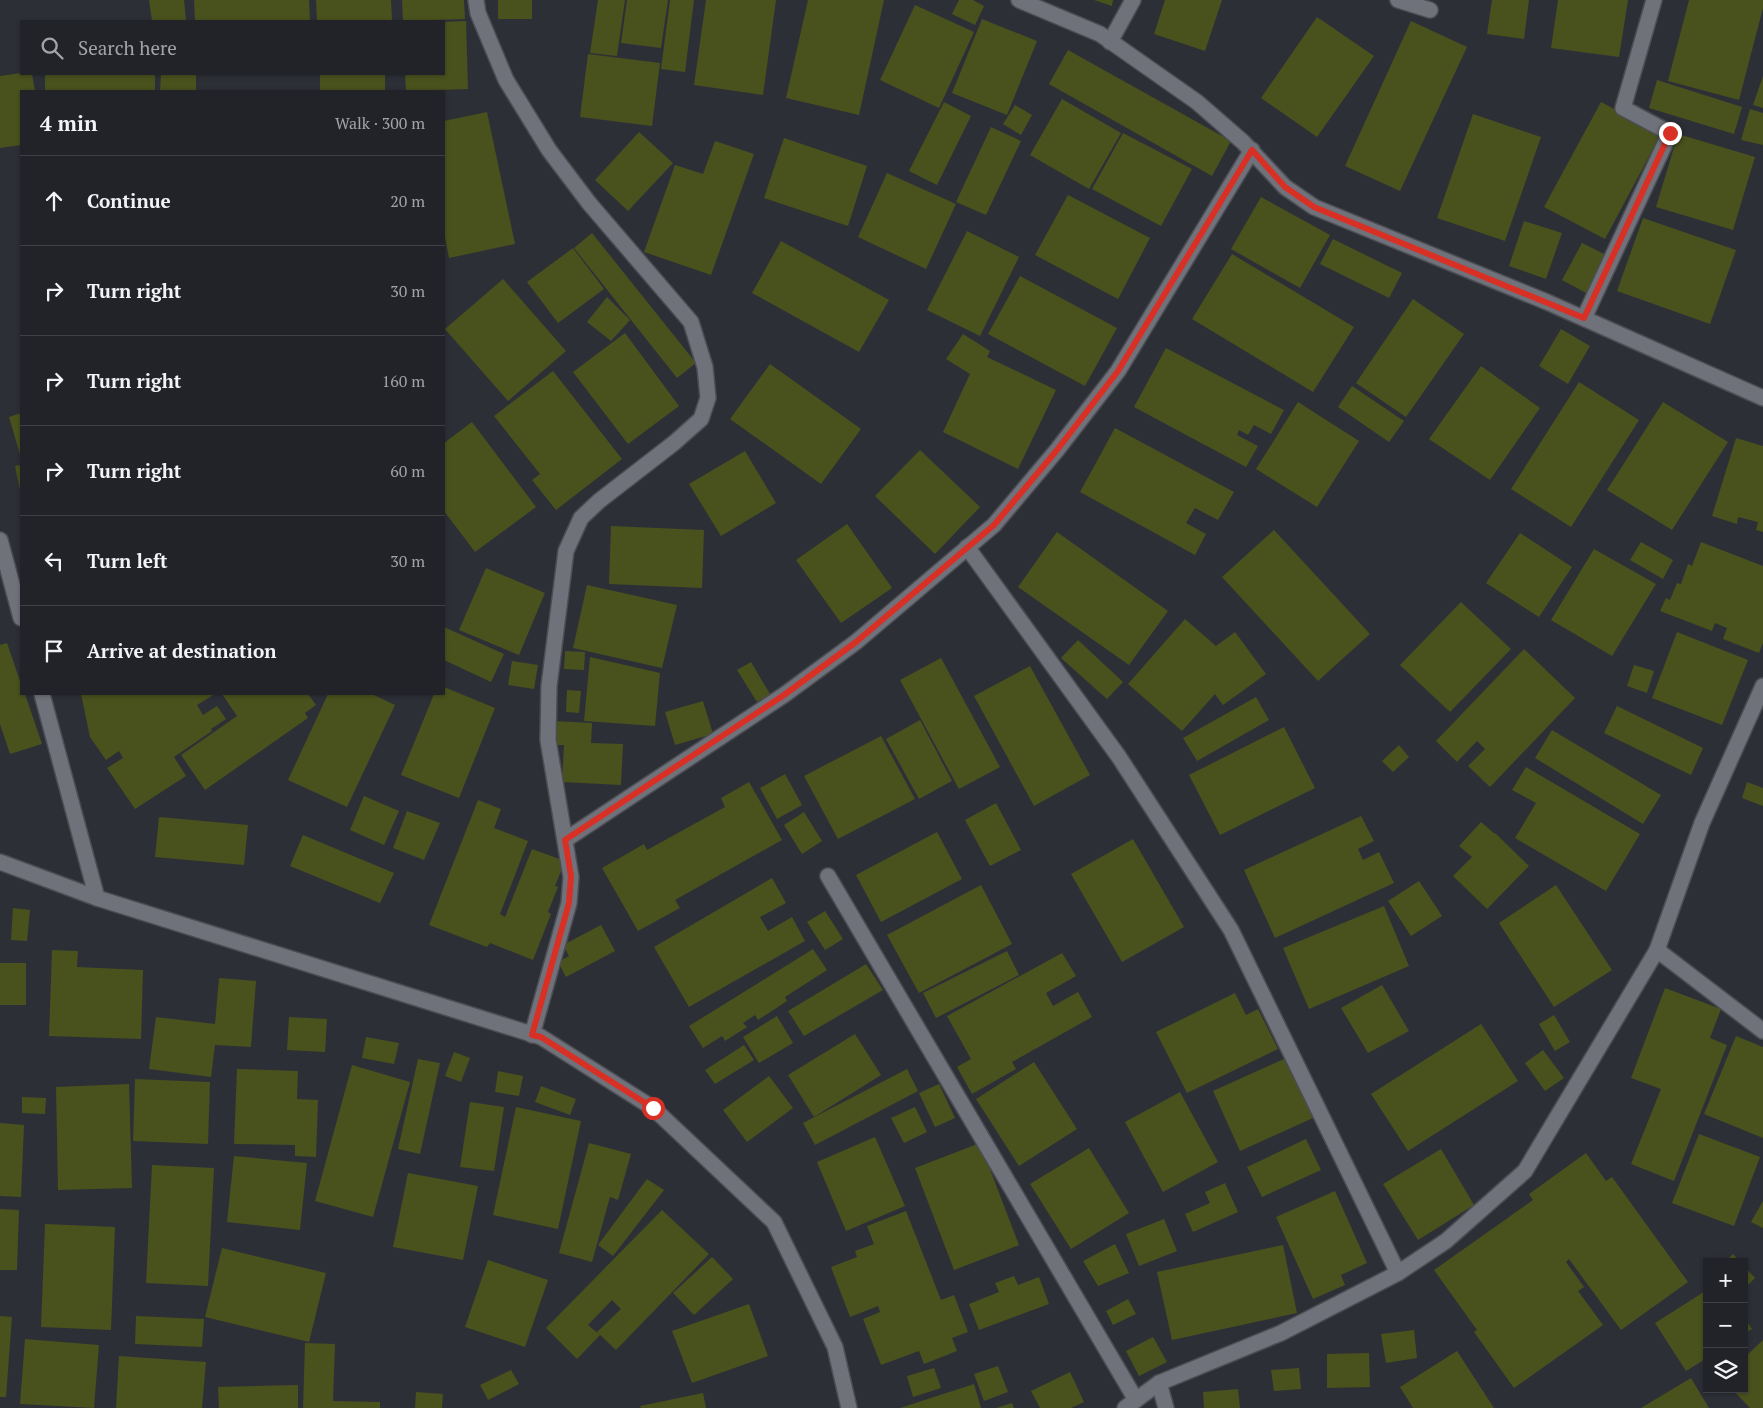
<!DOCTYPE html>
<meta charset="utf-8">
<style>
body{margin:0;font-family:"PT Serif",serif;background:#2a2b31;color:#f1f3f6}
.controls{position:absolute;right:15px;bottom:15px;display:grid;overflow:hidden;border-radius:0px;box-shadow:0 1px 4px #0004}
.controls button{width:45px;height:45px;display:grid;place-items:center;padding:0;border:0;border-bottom:1px solid #3f4046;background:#222329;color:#f1f3f6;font:25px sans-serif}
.stop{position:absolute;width:15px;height:15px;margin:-11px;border:4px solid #d93025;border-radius:50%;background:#fff}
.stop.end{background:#d93025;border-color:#fff;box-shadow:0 1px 5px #0008}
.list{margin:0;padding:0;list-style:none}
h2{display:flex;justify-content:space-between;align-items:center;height:65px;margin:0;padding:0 20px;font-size:21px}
h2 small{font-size:16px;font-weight:400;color:#a2a4a8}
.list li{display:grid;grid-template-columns:32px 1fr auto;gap:15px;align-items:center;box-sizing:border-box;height:90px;padding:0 20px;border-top:1px solid #3f4046}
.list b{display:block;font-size:19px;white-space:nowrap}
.list em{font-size:16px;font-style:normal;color:#a2a4a8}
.icon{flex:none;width:28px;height:28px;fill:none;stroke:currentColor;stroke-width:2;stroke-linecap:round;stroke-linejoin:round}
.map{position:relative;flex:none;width:1763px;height:1408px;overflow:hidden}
.search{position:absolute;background:#222329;box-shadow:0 1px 4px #0004;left:20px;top:20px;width:425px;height:55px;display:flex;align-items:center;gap:12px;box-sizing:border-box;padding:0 18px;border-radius:0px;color:#a2a4a8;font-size:19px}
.panel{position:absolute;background:#222329;box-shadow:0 1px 4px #0004;left:20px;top:90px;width:425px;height:605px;border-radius:0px}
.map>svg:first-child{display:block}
.building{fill:#49511d}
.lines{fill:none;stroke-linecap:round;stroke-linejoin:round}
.street-casing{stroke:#4c4d53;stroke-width:18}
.secondary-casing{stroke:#4c4d53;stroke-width:18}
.street{stroke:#70727b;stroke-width:15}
.secondary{stroke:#70727b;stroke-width:15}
.route{stroke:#d93025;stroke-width:6}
</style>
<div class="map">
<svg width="1763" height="1408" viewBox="0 0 1763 1408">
<rect width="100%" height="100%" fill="#2d2f37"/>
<!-- building -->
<g class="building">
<path d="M149,0H184L186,21H152Z"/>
<path d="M194,0H309L310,21H195Z"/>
<path d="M316,0H391L392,20L317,21Z"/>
<path d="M402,0H464L465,19L403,21Z"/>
<rect x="498" y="0" width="34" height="19"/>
<path d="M598,0H625L617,56L590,53Z"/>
<path d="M627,0H668L661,48L621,43Z"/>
<path d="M670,0H694L685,72L661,69Z"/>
<path d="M706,0H776L763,95L694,85Z"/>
<path d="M808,0H884L859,115L786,98Z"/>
<path d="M959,0H973L984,6L975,25L952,14Z"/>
<path d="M1094,0H1113L1112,6Z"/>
<path d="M1165,0H1222L1205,51L1154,34Z"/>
<path d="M1492,0H1529L1524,39L1487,34Z"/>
<path d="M1558,0H1628L1619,57L1551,48Z"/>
<path d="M1689,0H1763V8L1739,100L1668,81Z"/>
<path d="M915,5L974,32L939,108L880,80Z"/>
<path d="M1317,17L1374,56L1317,137L1261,98Z"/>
<path d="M982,19L1037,41L1007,115L952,93Z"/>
<path d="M466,21L468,89L406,91L405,74H444V22Z"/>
<path d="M1411,21L1467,47L1400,191L1345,166Z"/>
<path d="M1068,50L1231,141L1212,176L1049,84Z"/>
<path d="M588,54L660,63L652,126L580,117Z"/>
<path d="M21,73L32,74L35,91H21V145L0,148V76Z"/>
<rect x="45" y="74" width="110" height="17"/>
<path d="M161,74H196V91H160Z"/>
<rect x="320" y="74" width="65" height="17"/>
<path d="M1763,76V108L1753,105Z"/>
<path d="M1657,80L1742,107L1734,134L1649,108Z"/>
<path d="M1062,99L1121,133L1089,189L1030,155Z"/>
<path d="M944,102L971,116L937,185L909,171Z"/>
<path d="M1601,102L1661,134L1605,239L1544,207Z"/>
<path d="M1015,105L1032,115L1021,135L1003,124Z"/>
<path d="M1750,109L1763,113V145L1741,140Z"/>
<path d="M487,112L515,244L449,258L444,232V121Z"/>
<path d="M1473,114L1541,137L1505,241L1437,218Z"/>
<path d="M991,127L1021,141L986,215L956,202Z"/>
<path d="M639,132L673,163L628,211L595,180Z"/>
<path d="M1123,133L1192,169L1161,226L1092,189Z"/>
<path d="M1678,134L1755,157L1733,230L1656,207Z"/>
<path d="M784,138L867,166L848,226L764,198Z"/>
<path d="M715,141L754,154L711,275L644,252L675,165L703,174Z"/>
<path d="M887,173L956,204L926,269L858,237Z"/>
<path d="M1068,195L1150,238L1118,299L1035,255Z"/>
<path d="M1261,197L1330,235L1300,288L1231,249Z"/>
<path d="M1643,218L1736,250L1710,324L1617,291Z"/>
<path d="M1524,221L1562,233L1546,279L1509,266Z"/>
<path d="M967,231L1019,257L980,336L927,310Z"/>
<path d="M592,233L696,363L677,378L574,248Z"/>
<path d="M1333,239L1402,273L1389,298L1320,264Z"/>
<path d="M781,241L889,300L859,352L752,293Z"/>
<path d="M1582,243L1610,257L1590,295L1562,280Z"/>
<path d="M573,248L604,289L558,323L527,282Z"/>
<path d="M1232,254L1354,327L1313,392L1192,319Z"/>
<path d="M1020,276L1117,328L1085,386L988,334Z"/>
<path d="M503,279L566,351L508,401L445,329Z"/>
<path d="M607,297L630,320L611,341L587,322Z"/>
<path d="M1413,299L1464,334L1406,417L1356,383Z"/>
<path d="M1561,329L1590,346L1568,384L1539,366Z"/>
<path d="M625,333L679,406L628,444L573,372Z"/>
<path d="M963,334L990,351L987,357L1056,390L1018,469L943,432L970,374L946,359Z"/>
<path d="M1166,348L1284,410L1271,434L1254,425L1248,435L1239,430L1237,435L1258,446L1246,467L1134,407Z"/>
<path d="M770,364L861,429L821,484L730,419Z"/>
<path d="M1481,366L1540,408L1490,480L1429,439Z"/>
<path d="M553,371L622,459L556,510L532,480L540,474L494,416Z"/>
<path d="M1579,382L1639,420L1571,527L1511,489Z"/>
<path d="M1352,386L1404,421L1389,442L1338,407Z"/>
<path d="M1298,402L1359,441L1317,507L1256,469Z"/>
<path d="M1663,402L1728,442L1672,530L1607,490Z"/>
<path d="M21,413V458L9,417Z"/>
<path d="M472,422L536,507L475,552L444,511V443Z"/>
<path d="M1115,428L1234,492L1218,520L1195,508L1186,523L1206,534L1195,555L1080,492Z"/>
<path d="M1736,438L1763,446V532L1756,530L1758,522L1738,517L1737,524L1712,516Z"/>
<path d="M920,450L980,507L935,554L875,496Z"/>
<path d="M745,451L776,503L721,536L689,484Z"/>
<path d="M21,465V490H20L15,466Z"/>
<path d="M847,524L892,588L841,623L796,560Z"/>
<path d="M611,526L704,530L702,588L609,584Z"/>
<path d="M1274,530L1370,634L1318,681L1222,577Z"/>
<path d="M1057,532L1168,611L1129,665L1018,587Z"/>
<path d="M1520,533L1572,567L1539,617L1486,583Z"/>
<path d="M1641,542L1673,560L1663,579L1630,560Z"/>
<path d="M1701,542L1763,566V643L1759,653L1723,639L1727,628L1715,623L1712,631L1660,611L1666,598L1670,600L1677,583L1681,584L1688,564L1692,566Z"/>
<path d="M1594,549L1656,584L1612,656L1551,620Z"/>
<path d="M486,568L545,593L519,655L459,630Z"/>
<path d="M587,585L677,605L662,668L573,648Z"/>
<path d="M1461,602L1511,649L1450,712L1400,665Z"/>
<path d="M1185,619L1216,646L1235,632L1266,674L1223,705L1215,694L1182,731L1128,684Z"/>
<path d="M444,627L504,654L491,682L444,660Z"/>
<path d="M1677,632L1748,660L1722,725L1652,698Z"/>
<path d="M1078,640L1123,682L1107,699L1061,658Z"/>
<path d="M7,643L21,684V694H25L42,744L10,754L0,724V645Z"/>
<path d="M1524,649L1575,698L1490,787L1468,766L1485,749L1477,741L1457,762L1436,741Z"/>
<path d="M565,651L585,652L584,670L564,669Z"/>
<path d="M590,657L660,673L655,726L584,721Z"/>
<path d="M941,658L1000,767L959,789L900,680Z"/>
<path d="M512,661L538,665L534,689L508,685Z"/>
<path d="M751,662L770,694L757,702L737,670Z"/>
<path d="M1634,665L1654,671L1647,693L1627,686Z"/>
<path d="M1030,666L1090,775L1034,806L974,696Z"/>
<path d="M444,687L495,708L459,798L401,775L434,694H444Z"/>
<path d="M567,690L581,691L579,713L566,712Z"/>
<path d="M81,694H215L197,705L203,715L217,706L226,719L211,729L212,731L174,757L186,776L135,809L107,768L123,758L119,751L106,760L90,737Z"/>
<path d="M222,694H308L316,705L305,713L308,718L205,790L181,755L237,716Z"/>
<path d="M328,694H372L395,705L347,807L288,780Z"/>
<path d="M1256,697L1269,720L1197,761L1183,738Z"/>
<path d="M703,701L713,734L675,745L665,712Z"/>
<path d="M1617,706L1703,748L1691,775L1604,733Z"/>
<path d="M920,720L952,781L919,799L886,739Z"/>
<path d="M554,721L592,723L591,743L623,744L621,785L562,782L564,745H553Z"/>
<path d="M1284,727L1315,788L1220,835L1189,775Z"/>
<path d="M1552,730L1661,795L1643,824L1535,758Z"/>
<path d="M881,736L915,799L838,839L804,776Z"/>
<path d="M1399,745L1409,757L1393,772L1382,761Z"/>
<path d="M1526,767L1640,834L1606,891L1515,838L1536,803L1512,790Z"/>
<path d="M785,774L802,805L777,819L760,788Z"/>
<path d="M749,782L782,840L675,900L680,908L638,931L602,868L644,844L647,850L725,807L721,798Z"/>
<path d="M1747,782L1763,788V806L1742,798Z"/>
<path d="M364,796L399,811L384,845L350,830Z"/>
<path d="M478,800L501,809L494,828L528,841L500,914L505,917L532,849L565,861L555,886L558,887L548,912L551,914L533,960L490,943L487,947L429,925Z"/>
<path d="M996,803L1021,850L990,866L965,820Z"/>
<path d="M407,811L440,823L424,860L393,848Z"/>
<path d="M804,812L822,841L802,854L784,825Z"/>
<path d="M1361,816L1374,841L1358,849L1363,860L1379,852L1394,883L1275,938L1244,870Z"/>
<path d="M159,817L248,825L244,865L155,857Z"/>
<path d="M1481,822L1495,834V833L1529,866L1487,909L1453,876L1472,857L1459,846Z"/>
<path d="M937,832L962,879L881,922L856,875Z"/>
<path d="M303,835L394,873L380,903L290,866Z"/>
<path d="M1133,839L1184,927L1122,962L1071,874Z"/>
<path d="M772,878L786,903L760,917L768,931L792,917L805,941L689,1007L654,947Z"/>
<path d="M1419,881L1442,916L1411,936L1388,901Z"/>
<path d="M981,885L1012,944L919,993L887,935Z"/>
<path d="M1556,885L1612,970L1554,1007L1499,923Z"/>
<path d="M1384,906L1409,966L1309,1009L1283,948Z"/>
<path d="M13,908L30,910L27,941L11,940Z"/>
<path d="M825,911L843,939L825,950L807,922Z"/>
<path d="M601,925L615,951L566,977L558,962L569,956L563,945Z"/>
<path d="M813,949L827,970L785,997L787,1001L758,1020L755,1015L743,1023L747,1027L725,1041L722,1036L703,1048L689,1026Z"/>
<path d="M52,950L78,951L77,967L143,970L141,1039L49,1036Z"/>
<path d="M1007,951L1019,975L936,1018L923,993Z"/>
<path d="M1062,953L1076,976L1046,993L1053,1006L1078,992L1092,1017L1012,1062L1016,1069L972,1094L957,1067L971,1059L947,1016Z"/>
<rect x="0" y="963" width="26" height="42"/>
<path d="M866,964L883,990L804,1036L788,1011Z"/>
<path d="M219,978L256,981L251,1047L215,1045L211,1077L149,1069L156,1017L215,1024Z"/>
<path d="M1382,985L1409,1031L1368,1053L1341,1008Z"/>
<path d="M1665,988L1721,1009L1710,1038L1727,1045L1674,1181L1631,1164L1661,1089L1631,1078Z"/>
<path d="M1235,993L1246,1015L1258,1009L1278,1049L1187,1093L1156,1032Z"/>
<path d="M1554,1015L1570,1042L1555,1051L1539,1024Z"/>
<path d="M777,1016L793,1043L759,1063L743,1037Z"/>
<path d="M289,1017L327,1019L325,1052L287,1050Z"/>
<path d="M1481,1024L1518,1081L1408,1151L1371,1094Z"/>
<path d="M855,1034L881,1075L814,1117L788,1075Z"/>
<path d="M1736,1036L1763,1047V1138L1704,1114Z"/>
<path d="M366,1037L399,1043L394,1064L362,1058Z"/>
<path d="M744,1045L754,1060L715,1084L705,1070Z"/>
<path d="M1543,1050L1564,1078L1545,1091L1525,1063Z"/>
<path d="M454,1052L470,1058L461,1082L445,1076Z"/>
<path d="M1286,1058L1313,1118L1240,1151L1213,1091Z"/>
<path d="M418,1059L440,1063L420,1154L398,1149Z"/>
<path d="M1034,1062L1077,1129L1019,1166L976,1099Z"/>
<path d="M352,1065L410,1082L373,1217L315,1201Z"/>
<path d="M237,1069L298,1071L297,1099L318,1100L316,1157L295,1156V1145L234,1144Z"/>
<path d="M907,1069L918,1091L815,1145L803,1123Z"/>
<path d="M498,1071L523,1076L519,1096L495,1092Z"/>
<path d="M769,1076L793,1108L747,1142L723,1110Z"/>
<path d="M135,1079L210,1082L208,1144L133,1141Z"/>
<path d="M129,1084L132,1188L58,1190L56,1087Z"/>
<path d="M939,1084L955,1118L935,1127L919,1093Z"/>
<path d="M541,1086L576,1099L570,1115L535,1102Z"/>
<path d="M1180,1092L1218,1162L1163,1192L1125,1122Z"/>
<path d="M22,1097L46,1098L45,1114L22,1113Z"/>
<path d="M470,1102L504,1107L494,1171L460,1167Z"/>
<path d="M516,1107L581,1121L558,1229L493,1215Z"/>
<path d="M915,1107L927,1132L904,1143L891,1118Z"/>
<path d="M0,1123L24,1125L21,1197L0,1196Z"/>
<path d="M1699,1134L1760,1157L1734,1226L1672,1203Z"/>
<path d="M875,1137L905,1206L846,1231L817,1162Z"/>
<path d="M1306,1139L1321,1170L1262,1197L1247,1167Z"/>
<path d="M589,1143L631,1154L618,1200L610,1197L592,1262L559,1253Z"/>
<path d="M980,1143L1019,1245L954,1270L915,1168Z"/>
<path d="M1089,1148L1129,1213L1071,1249L1030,1184Z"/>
<path d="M1441,1149L1474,1205L1418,1240L1383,1184Z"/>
<path d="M1586,1153L1606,1181L1612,1177L1688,1282L1621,1330L1569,1259L1566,1262L1584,1287L1578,1291L1603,1325L1514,1388L1474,1332L1477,1330L1434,1270L1533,1200L1529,1194Z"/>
<path d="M234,1156L307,1163L300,1230L227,1222Z"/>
<path d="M152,1165L214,1168L208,1286L146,1283Z"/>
<path d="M408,1173L478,1186L463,1260L393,1247Z"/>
<path d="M647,1179L664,1190L613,1256L598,1245Z"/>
<path d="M1225,1183L1238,1212L1193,1232L1185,1214L1210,1203L1205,1192Z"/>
<path d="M1335,1191L1367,1263L1341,1275L1345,1285L1313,1299L1276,1217Z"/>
<path d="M1763,1201V1228L1751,1222Z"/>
<path d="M0,1209L19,1210L17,1270H0Z"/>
<path d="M662,1210L709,1254L616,1350L597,1332L621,1309L612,1300L588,1325L600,1335L577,1359L546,1328Z"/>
<path d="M906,1211L941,1300L954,1295L968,1332L952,1338L957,1351L924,1364L919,1351L881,1365L863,1319L880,1312L878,1306L850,1317L831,1267L857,1257L855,1251L874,1244L867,1226Z"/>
<path d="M1164,1219L1177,1251L1139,1266L1126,1234Z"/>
<path d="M45,1224L115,1227L111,1330L41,1327Z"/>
<path d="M1115,1244L1129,1273L1098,1286L1083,1261Z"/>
<path d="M1283,1245L1297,1313L1172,1340L1157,1272Z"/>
<path d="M222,1248L326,1273L309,1342L205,1317Z"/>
<path d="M1733,1254L1740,1262H1725Z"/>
<path d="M712,1257L733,1279L694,1315L673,1293Z"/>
<path d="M488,1260L548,1280L525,1347L465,1327Z"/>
<path d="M1744,1266L1755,1278L1744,1289Z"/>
<path d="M1014,1276L1018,1285L1039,1277L1049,1304L979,1330L969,1304L999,1292L995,1283Z"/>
<path d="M1707,1290V1358L1686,1371L1655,1323Z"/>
<path d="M1128,1299L1136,1314L1113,1325L1106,1311Z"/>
<path d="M749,1304L768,1356L692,1383L672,1331Z"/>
<path d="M0,1316L12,1317L6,1397H0Z"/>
<path d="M136,1316L204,1319L202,1347L135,1344Z"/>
<path d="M1744,1317L1752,1329L1744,1334Z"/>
<path d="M1414,1330L1417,1358L1386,1363L1381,1334Z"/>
<path d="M1153,1337L1167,1362L1139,1376L1126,1351Z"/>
<path d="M25,1339L99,1345L94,1408L20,1404Z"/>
<path d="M1763,1340V1408H1750L1732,1389H1744V1358Z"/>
<path d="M305,1343L335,1344L333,1401L380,1402V1408H303Z"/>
<path d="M1457,1351L1494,1408H1413L1400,1387Z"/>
<path d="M1369,1353L1370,1387L1327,1388V1354Z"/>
<path d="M119,1356L206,1362L202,1408H116Z"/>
<path d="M998,1366L1008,1392L984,1401L974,1374Z"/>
<path d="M934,1368L941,1388L913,1397L907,1376Z"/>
<path d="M1299,1368L1301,1389L1274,1391L1271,1370Z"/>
<path d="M511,1370L519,1384L488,1400L480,1385Z"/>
<path d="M1070,1372L1084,1402L1071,1408H1040L1031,1391Z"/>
<path d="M1691,1378L1709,1408H1641Z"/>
<path d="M974,1384L981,1408H900Z"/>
<path d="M298,1385V1408H219L218,1387Z"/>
<path d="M1238,1389L1240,1408H1204L1203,1392Z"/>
<path d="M416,1392L443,1394L442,1408H415Z"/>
<path d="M703,1393L706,1408H641L640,1406Z"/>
<path d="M1012,1403L1014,1408H996Z"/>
</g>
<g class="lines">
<defs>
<g id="street">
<path d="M476,0L478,13L506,80L549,150L589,203L691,322L705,367L708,398L701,419L674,443L599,501L581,518L566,551L549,686L548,740L571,877L569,903L532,1035"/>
<path d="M1019,0L1100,34L1197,102L1243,142L1285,187L1314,207L1547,302L1763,398"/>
<path d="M1398,0L1430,10"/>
<path d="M1110,42L1133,0"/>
<path d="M1584,318L1670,133L1623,108L1654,0"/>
<path d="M967,547L1119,757L1231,930L1398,1273"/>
<path d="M565,840L784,695L856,642L994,525L1057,450L1118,371L1252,150"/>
<path d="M828,876L1136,1400"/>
<path d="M1657,950L1763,1031"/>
<path d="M1159,1383L1166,1408"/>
<path d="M1125,1408L1159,1383L1281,1333L1398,1273L1446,1241L1525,1171L1657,950L1702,823L1763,686"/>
</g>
<g id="secondary">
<path d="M0,540L21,618"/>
<path d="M42,694L97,898"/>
<path d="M0,862L97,898L541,1037L653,1108L774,1222L835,1347L849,1408"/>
</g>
</defs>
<!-- street casing -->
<use href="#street" class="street-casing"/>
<!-- secondary casing -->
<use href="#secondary" class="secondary-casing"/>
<!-- street -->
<use href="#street" class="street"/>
<!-- secondary -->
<use href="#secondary" class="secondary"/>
</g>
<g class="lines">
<!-- route -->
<path class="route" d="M653,1108L541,1037L532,1035L569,903L571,876L565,840L784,695L856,642L994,525L1057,450L1118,371L1252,150L1285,187L1314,207L1584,318L1670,133"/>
</g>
</svg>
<div class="controls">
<button>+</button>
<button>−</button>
<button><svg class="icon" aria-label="layers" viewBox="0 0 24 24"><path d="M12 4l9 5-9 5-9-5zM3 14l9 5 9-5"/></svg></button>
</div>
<div class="stop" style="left:653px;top:1108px"></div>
<div class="stop end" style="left:1670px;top:133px"></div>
<div class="search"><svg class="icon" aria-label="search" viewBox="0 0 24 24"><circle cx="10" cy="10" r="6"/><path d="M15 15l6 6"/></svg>Search here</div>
<section class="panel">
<h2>4 min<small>Walk · 300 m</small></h2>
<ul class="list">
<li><svg class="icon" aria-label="ahead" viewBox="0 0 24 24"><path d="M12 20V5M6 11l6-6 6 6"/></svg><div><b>Continue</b></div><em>20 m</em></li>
<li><svg class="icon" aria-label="right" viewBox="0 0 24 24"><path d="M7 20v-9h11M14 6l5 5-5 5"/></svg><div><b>Turn right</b></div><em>30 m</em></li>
<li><svg class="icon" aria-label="right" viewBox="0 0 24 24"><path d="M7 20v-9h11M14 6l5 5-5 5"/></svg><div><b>Turn right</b></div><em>160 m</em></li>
<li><svg class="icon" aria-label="right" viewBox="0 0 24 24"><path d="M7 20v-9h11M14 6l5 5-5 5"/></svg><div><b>Turn right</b></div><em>60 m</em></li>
<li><svg class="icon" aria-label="left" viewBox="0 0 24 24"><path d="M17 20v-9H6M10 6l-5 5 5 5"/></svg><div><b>Turn left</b></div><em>30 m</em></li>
<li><svg class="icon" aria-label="arrive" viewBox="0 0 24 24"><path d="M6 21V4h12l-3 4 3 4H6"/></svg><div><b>Arrive at destination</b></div></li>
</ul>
</section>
</div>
